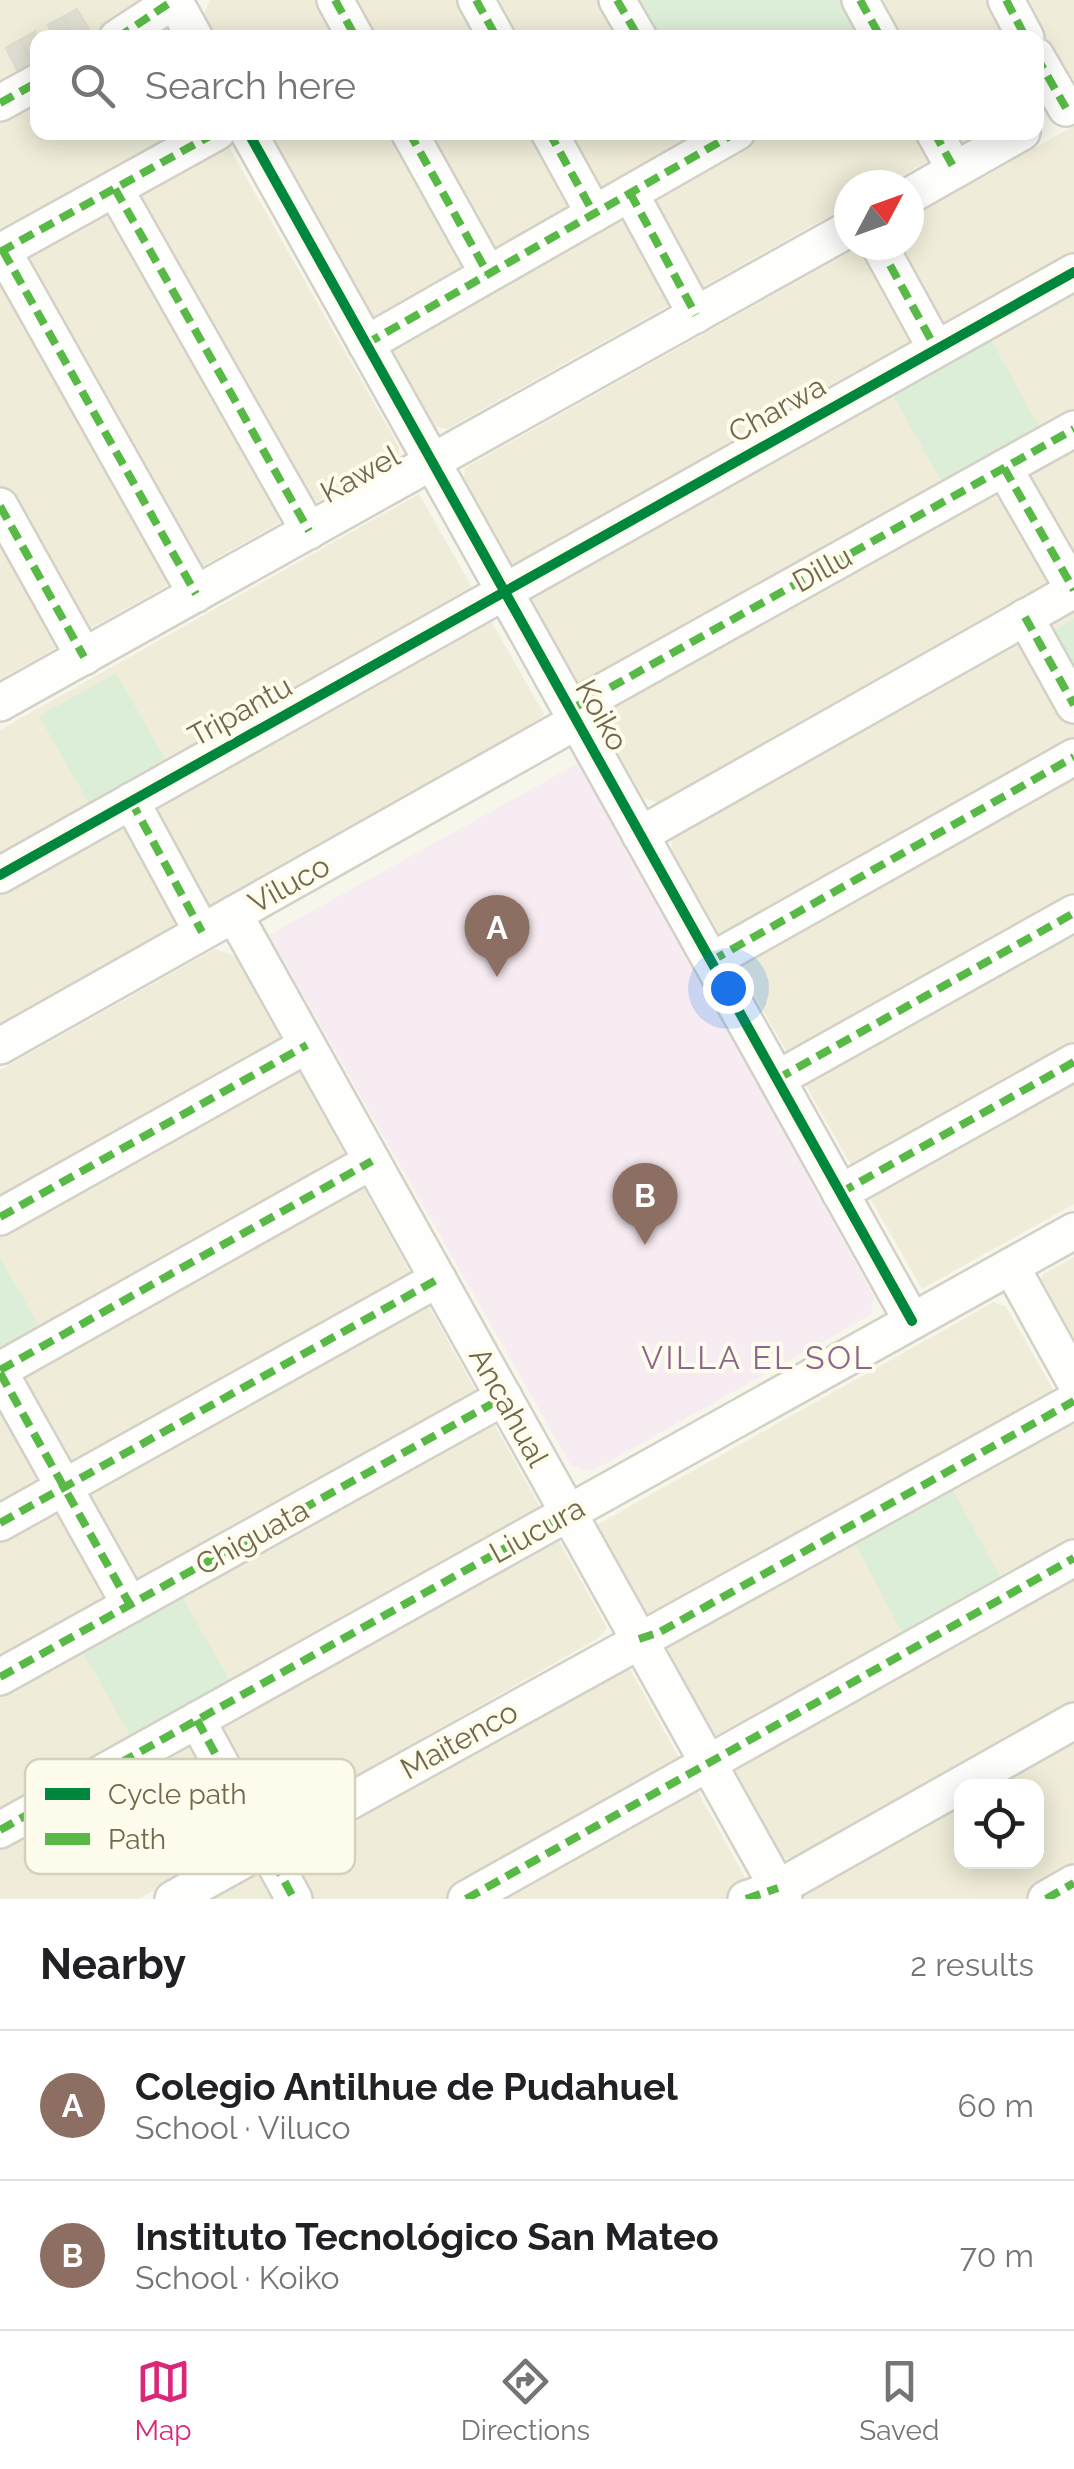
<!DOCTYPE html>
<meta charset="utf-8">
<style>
body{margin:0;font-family:Raleway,sans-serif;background:#f6f6f6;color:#202124}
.controls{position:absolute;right:30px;bottom:30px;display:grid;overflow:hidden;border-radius:20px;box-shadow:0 5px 25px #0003}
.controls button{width:90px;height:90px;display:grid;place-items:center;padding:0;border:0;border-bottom:2px solid #e0e0e0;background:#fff;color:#202124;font:50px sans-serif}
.compass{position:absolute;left:834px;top:170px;width:90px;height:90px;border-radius:50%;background:#fff;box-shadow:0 5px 25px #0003;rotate:49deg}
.you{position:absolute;left:728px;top:988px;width:35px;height:35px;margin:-25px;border:8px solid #fff;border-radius:50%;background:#1a73e8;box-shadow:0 0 0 15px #1a73e833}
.badge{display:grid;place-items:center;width:65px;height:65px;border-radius:50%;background:#db2777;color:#fff;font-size:32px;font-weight:700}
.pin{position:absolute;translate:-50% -82px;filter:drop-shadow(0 2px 5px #0008)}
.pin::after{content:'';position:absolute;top:52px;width:35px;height:30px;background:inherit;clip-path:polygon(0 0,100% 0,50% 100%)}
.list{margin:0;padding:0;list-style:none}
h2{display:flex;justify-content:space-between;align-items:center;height:130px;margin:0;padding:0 40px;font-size:42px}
h2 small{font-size:32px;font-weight:400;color:#757577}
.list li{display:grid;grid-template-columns:65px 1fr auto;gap:30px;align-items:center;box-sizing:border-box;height:150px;padding:0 40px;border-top:2px solid #e0e0e0}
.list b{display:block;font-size:38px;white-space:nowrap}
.list p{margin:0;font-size:32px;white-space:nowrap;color:#757577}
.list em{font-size:32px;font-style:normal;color:#757577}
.icon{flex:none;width:55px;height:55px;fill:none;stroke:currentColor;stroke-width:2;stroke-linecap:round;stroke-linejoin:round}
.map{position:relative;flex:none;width:1074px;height:1899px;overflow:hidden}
.search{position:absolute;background:#fff;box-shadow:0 5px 25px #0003;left:30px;right:30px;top:30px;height:110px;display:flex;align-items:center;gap:25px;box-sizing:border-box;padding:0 35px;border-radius:20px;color:#757577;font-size:38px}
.sheet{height:430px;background:#fff}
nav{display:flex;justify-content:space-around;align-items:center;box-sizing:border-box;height:140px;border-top:2px solid #e0e0e0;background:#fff;font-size:28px;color:#757577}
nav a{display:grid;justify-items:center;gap:5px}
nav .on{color:#db2777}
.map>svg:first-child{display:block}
.residential{fill:#efedd9}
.education{fill:#f7ecf2}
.green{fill:#dceed7}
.building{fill:#e1dfd2;stroke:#dedcce;stroke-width:2.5}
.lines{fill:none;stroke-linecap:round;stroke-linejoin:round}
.minor-casing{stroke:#d3d1c7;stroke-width:40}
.minor{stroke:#fefefc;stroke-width:35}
.quiet{stroke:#58b947;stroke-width:8;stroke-dasharray:15 8;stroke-linecap:butt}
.cycleway-casing{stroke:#fefded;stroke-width:16}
.cycleway{stroke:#00873e;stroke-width:10}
.labels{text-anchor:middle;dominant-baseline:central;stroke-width:8;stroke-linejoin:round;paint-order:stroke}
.street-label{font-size:30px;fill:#72694d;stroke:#fefded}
.neighbourhood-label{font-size:32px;letter-spacing:2.5px;fill:#8e658c;stroke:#fefded}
.key{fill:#fefded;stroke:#d4d1bd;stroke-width:2.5}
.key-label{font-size:28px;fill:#72694d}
</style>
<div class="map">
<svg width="1074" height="1899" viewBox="0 0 1074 1899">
<rect width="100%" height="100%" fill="#f6f6eb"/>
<!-- residential -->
<g class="residential">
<path d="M0,0H147L168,37L38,38V132L221,133L399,447V456L0,679Z"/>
<path d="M210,0H1074V79L1037,100L1036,38H216L203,16Z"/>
<path d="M1074,126V571L659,803L643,797L463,487L465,468L862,245H909V219Z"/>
<path d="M269,133H979L885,185H849V205L447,429L433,426Z"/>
<path d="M419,494L544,714L536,723L0,1023V730Z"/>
<path d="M1074,612V1204L922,1289L672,851L671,839Z"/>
<path d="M215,949L235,956L607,1628L597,1639L139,1899H0V1070Z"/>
<path d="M1074,1257V1347L1042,1289V1275Z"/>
<path d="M994,1302L1006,1307L1074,1426V1702L798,1859L781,1857L593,1527Z"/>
<path d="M616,1668L631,1671L757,1899H203Z"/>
<path d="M1074,1741V1899H804L801,1893L961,1803L962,1862H1036V1786H992Z"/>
</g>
<!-- education -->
<path class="education" d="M582,761L874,1297L870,1315L590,1472L571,1465L269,935Z"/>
<!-- green -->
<g class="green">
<path d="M632,0H843L864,37H653Z"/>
<path d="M991,340L1043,433L945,488L893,395Z"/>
<path d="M1074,619V718L1032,643Z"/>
<path d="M116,673L170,768L94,812L39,716Z"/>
<path d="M0,1257L42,1332L0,1355Z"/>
<path d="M950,1484L1003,1583L904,1636L851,1536Z"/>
<path d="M181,1595L234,1688L135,1744L82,1650Z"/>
</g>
<!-- building -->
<g class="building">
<path d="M77,9L90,32L74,38L63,17Z"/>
<path d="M63,17L74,38H55L48,25Z"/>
<path d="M35,32L38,61L33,64L20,40Z"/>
<path d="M20,40L33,64L18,71L6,48Z"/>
</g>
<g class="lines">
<defs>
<g id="minor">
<path d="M174,0L195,38"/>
<path d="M335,0L356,38"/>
<path d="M476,0L497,38"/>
<path d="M617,0L639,38"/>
<path d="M860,0L881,38"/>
<path d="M1006,0L1026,38"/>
<path d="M117,38L175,0"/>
<path d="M1036,56L1066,108"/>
<path d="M0,103L38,82"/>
<path d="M248,132L912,1321"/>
<path d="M409,132L488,274"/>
<path d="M549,132L594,214"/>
<path d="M934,132L955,170"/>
<path d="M115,189L309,531"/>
<path d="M630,193L696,315"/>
<path d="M909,196L1022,132"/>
<path d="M879,245L936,349"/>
<path d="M3,251L196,594"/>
<path d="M0,252L217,132"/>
<path d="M366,344L737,132"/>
<path d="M1004,468L1074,590"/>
<path d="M0,506L84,657"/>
<path d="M1025,617L1074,705"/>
<path d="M0,703L849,229"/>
<path d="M570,710L1074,429"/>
<path d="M131,801L202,932"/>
<path d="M640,835L1074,590"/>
<path d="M0,875L1074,272"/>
<path d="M234,914L784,1899"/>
<path d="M711,961L1074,757"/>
<path d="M0,1046L577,721"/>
<path d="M777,1079L1074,913"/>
<path d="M840,1193L1074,1062"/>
<path d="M0,1217L307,1045"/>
<path d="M1011,1266L1074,1380"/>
<path d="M0,1370L372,1161"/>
<path d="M0,1373L130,1605"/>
<path d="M0,1523L438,1279"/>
<path d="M0,1677L504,1397"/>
<path d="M197,1720L294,1899"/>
<path d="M0,1830L1074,1231"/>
<path d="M173,1899L1074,1401"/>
<path d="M466,1899L1074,1558"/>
<path d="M746,1899L778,1888L1074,1721"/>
<path d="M1046,1899L1074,1883"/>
</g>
</defs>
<!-- minor casing -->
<use href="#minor" class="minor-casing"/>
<!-- minor -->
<use href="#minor" class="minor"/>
<!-- quiet -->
<g class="quiet">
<path d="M335,0L356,38"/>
<path d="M476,0L497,38"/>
<path d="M617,0L639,38"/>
<path d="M860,0L881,38"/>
<path d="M1006,0L1026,38"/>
<path d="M117,38L174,0"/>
<path d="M1036,56L1066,108"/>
<path d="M0,103L38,82"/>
<path d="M409,132L488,274"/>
<path d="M549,132L594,214"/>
<path d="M934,132L955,170"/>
<path d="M115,189L309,531"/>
<path d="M630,193L696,315"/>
<path d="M879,245L936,349"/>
<path d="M3,251L196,594"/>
<path d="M0,252L217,132"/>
<path d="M366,344L737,132"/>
<path d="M1004,468L1074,590"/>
<path d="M0,506L84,657"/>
<path d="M1025,617L1074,705"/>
<path d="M570,710L1074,429"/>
<path d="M131,801L202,932"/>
<path d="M711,961L1074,757"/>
<path d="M777,1079L1074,913"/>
<path d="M840,1193L1074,1062"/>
<path d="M0,1217L307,1045"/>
<path d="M0,1370L372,1161"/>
<path d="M0,1373L130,1605"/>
<path d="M0,1523L438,1279"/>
<path d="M639,1639L660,1632L1074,1401"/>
<path d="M0,1677L504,1397"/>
<path d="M197,1720L294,1899"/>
<path d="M0,1830L568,1513"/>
<path d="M466,1899L1074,1558"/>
<path d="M746,1899L778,1888"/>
<path d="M1046,1899L1074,1883"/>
</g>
<defs>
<g id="cycleway">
<path d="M248,132L912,1321"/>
<path d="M0,875L1074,272"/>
</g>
</defs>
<!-- cycleway casing -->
<use href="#cycleway" class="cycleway-casing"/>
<!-- cycleway -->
<use href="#cycleway" class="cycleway"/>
</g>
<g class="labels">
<!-- street labels -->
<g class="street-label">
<text transform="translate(777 409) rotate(-29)">Charwa</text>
<text transform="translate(360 474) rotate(-29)">Kawel</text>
<text transform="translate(822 569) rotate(-29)">Dillu</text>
<text transform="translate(240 711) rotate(-29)">Tripantu</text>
<text transform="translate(602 715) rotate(61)">Koiko</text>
<text transform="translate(289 884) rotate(-29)">Viluco</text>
<text transform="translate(509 1407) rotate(61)">Ancahual</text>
<text transform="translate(537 1530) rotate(-29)">Liucura</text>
<text transform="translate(252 1537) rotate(-29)">Chiguata</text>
<text transform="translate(459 1740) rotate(-29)">Maitenco</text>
</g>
<!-- neighbourhood labels -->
<g class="neighbourhood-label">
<text x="758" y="1357">VILLA EL SOL</text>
</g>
</g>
<!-- legend -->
<rect x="25" y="1759" width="330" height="115" rx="15" class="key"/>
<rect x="45" y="1788" width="45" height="12" fill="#00873e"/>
<rect x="45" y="1833" width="45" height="12" fill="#58b947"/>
<g class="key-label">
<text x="108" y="1804">Cycle path</text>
<text x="108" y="1849">Path</text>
</g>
</svg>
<div class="controls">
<button><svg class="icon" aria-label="locate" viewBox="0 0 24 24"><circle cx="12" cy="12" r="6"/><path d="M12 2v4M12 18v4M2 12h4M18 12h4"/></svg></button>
</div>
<svg class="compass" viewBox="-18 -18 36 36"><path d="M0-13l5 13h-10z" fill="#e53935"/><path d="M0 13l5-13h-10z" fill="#757577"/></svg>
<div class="you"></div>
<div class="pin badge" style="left:497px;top:977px;background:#8d6e63">A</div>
<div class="pin badge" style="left:645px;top:1245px;background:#8d6e63">B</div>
<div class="search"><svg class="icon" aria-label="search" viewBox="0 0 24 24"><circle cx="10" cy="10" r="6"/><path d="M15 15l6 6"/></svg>Search here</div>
</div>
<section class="sheet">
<h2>Nearby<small>2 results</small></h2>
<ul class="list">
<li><span class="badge" style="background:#8d6e63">A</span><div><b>Colegio Antilhue de Pudahuel</b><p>School · Viluco</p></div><em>60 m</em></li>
<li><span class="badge" style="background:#8d6e63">B</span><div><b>Instituto Tecnológico San Mateo</b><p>School · Koiko</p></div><em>70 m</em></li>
</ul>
</section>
<nav>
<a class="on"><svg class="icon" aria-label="map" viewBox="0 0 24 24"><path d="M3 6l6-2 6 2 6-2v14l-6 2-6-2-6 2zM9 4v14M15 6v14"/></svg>Map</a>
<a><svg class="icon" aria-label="directions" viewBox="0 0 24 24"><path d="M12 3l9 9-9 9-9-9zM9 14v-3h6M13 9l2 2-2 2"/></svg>Directions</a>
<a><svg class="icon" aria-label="saved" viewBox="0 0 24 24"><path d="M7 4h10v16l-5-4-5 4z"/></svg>Saved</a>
</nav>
